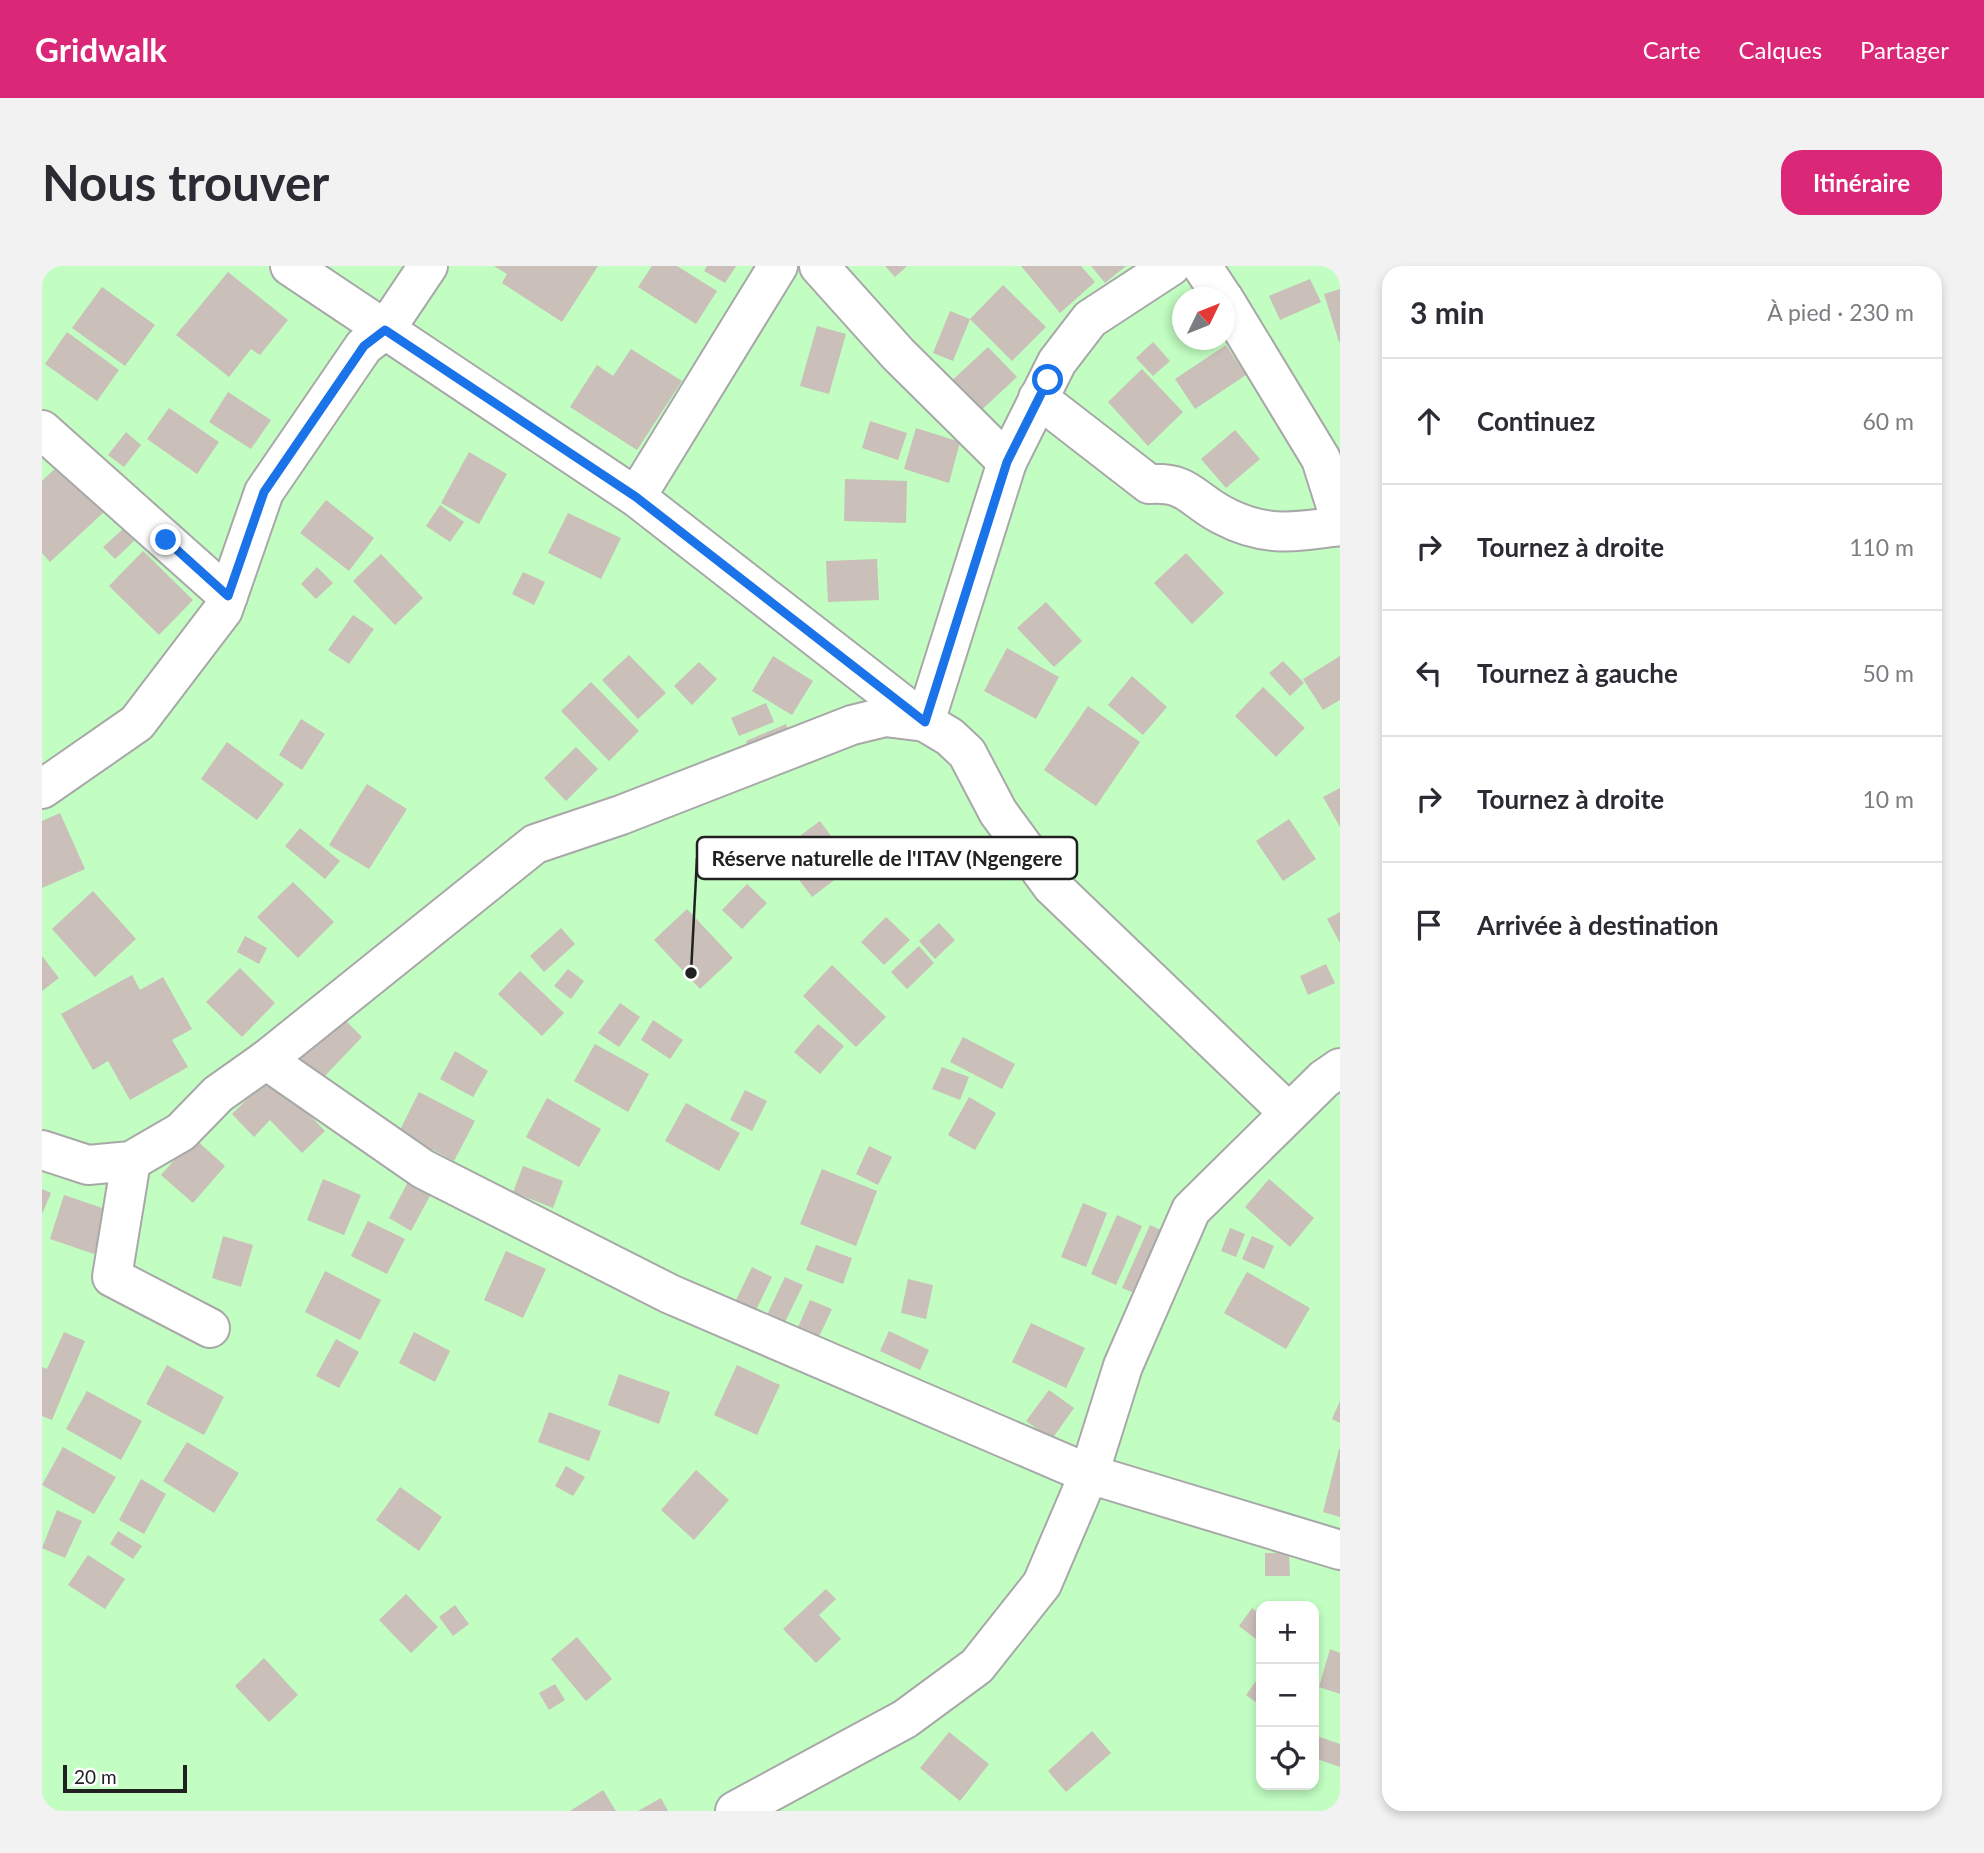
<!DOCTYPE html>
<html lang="fr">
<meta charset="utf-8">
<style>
body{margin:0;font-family:Lato,sans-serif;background:#f2f2f3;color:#2b2b33}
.controls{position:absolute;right:21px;bottom:21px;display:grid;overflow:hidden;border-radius:14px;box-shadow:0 4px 10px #0003}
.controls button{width:63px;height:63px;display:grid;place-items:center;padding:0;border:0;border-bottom:2px solid #e1e1e2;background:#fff;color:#2b2b33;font:35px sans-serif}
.compass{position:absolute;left:1130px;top:21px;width:63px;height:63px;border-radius:50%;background:#fff;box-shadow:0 4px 10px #0003;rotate:47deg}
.scale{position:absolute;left:21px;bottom:18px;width:124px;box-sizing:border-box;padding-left:7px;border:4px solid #212121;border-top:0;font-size:19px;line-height:24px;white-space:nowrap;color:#212121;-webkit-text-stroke:5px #fff;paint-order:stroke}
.stop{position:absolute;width:21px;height:21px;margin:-16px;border:5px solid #1a73e8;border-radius:50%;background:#fff}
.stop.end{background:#1a73e8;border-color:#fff;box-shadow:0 2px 7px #0008}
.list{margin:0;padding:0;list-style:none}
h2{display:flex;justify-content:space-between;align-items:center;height:91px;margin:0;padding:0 28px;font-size:30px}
h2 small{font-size:23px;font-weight:400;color:#7c7c81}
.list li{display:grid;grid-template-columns:46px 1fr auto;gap:21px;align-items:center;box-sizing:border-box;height:126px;padding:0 28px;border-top:2px solid #e1e1e2}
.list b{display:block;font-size:26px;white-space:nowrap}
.list em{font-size:23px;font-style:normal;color:#7c7c81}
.icon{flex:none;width:38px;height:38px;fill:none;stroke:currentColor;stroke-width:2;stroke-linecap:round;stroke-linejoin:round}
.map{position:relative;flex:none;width:1298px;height:1545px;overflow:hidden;border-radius:21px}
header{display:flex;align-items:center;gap:42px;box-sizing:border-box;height:98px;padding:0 35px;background:#db2777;color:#fff}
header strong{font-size:33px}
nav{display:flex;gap:38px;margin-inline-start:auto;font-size:24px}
.intro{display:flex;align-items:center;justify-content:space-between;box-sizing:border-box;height:168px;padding:0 42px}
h1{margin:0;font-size:49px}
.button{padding:18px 32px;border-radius:21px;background:#db2777;color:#fff;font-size:24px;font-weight:700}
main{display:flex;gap:42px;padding:0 42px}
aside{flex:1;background:#fff;border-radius:21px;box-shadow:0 4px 10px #0003}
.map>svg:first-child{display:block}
.park{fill:#c2fdc2;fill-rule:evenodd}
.building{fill:#cabfb9}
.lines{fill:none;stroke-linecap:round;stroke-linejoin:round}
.street-casing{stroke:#a8a8a8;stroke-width:42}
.street{stroke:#fff;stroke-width:38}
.route{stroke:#1a73e8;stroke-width:9}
.leader{fill:none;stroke:#212121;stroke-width:2.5}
.callout-dot{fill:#212121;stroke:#fff;stroke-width:2.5}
.callout{fill:#fff;stroke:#212121;stroke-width:2.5}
.callout-label{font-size:21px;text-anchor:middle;font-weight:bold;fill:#212121}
</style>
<header>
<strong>Gridwalk</strong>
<nav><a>Carte</a><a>Calques</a><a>Partager</a></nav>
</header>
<div class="intro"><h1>Nous trouver</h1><a class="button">Itinéraire</a></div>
<main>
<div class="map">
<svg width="1298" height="1545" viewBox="0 0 1298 1545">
<rect width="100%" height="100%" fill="#f2ede7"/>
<!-- park -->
<path class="park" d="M0,0H1298V1545H0ZM1140,32H1182V74H1140ZM1219,1340H1272V1519H1219Z"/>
<!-- building -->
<g class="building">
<path d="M452,0H556L520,56L460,17L465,8Z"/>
<path d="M610,0H635L675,25L654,58L596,21Z"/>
<path d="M665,0H694L683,17L662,5Z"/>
<path d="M843,0H865L853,11Z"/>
<path d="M979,0H1039L1053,16L1018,47Z"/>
<path d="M1049,0H1084L1063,17Z"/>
<path d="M186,6L246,54L218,89L209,83L187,111L134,69Z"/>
<path d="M1268,13L1279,36L1238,54L1227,30Z"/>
<path d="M961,19L1004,61L970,95L928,53Z"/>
<path d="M60,21L113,59L83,100L30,62Z"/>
<path d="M1298,23V76H1297L1282,28Z"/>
<path d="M908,45L928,53L911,95L891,87Z"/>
<path d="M775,60L804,68L787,128L758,120Z"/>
<path d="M25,66L77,104L55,135L3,98Z"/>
<path d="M1111,76L1128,95L1111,110L1094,92Z"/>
<path d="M1184,79L1204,109L1153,143L1133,113Z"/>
<path d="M946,81L975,111L933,150L905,119Z"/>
<path d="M589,83L640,115L595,184L528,141L555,99L571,110Z"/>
<path d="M1100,103L1141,146L1106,180L1066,136Z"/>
<path d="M186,126L229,154L209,183L167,156Z"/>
<path d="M127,142L177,176L155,208L105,173Z"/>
<path d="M828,155L865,167L856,194L820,182Z"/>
<path d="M874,162L918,176L907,217L862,203Z"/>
<path d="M1193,164L1218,193L1184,222L1159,193Z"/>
<path d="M84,166L99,179L82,201L66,189Z"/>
<path d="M427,186L465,208L437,258L399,237Z"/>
<path d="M19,197L63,245L8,296L0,287V215Z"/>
<path d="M803,213L865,215L864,257L802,255Z"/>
<path d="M284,234L332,272L307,305L258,267Z"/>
<path d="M398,239L422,256L408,276L384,260Z"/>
<path d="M526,247L579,272L559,313L506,287Z"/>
<path d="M81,263L92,275L73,293L61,281Z"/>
<path d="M101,285L151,334L117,369L67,320Z"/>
<path d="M1144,287L1182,327L1150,358L1112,317Z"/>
<path d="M339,288L381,332L353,359L311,315Z"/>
<path d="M835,293L837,334L786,336L784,295Z"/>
<path d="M275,301L291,317L274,333L259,318Z"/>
<path d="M481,306L503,316L492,339L470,328Z"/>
<path d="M1004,336L1040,375L1012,401L975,362Z"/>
<path d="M311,349L332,363L307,398L286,384Z"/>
<path d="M965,382L1017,411L994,453L942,425Z"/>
<path d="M587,389L624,427L596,453L560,414Z"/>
<path d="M731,390L771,415L750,449L710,425Z"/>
<path d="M1298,390V434L1281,444L1261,413Z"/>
<path d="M1241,395L1262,417L1248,430L1227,407Z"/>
<path d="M657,396L675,413L650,439L632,420Z"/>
<path d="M1090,410L1125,441L1101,469L1066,439Z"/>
<path d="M549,416L597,465L567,495L519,445Z"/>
<path d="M1221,421L1263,462L1234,491L1193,450Z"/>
<path d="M724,437L732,456L697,470L689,452Z"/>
<path d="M1046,440L1098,476L1054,540L1002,504Z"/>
<path d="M259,453L283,468L260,504L237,489Z"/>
<path d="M744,458L750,475L711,492L704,475Z"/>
<path d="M185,476L242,518L215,554L159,513Z"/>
<path d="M534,481L556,503L524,535L502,512Z"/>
<path d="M325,518L365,543L327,603L287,579Z"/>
<path d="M1298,522V561L1281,531Z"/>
<path d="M18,547L43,603L0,622V555Z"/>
<path d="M1247,553L1274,593L1241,615L1214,575Z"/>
<path d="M778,555L811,600L770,631L736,586Z"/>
<path d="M258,562L298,595L283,613L243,580Z"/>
<path d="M251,616L292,656L256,692L215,651Z"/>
<path d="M705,618L725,637L700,663L680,644Z"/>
<path d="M51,625L94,673L53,711L10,663Z"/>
<path d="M645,643L691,692L658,723L612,674Z"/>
<path d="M1298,646V677L1285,653Z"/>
<path d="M844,651L868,674L842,699L819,676Z"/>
<path d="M897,657L913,674L893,693L877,675Z"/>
<path d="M519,662L533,678L502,706L488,690Z"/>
<path d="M203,670L225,682L217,698L195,686Z"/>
<path d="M877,680L892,697L865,723L849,706Z"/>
<path d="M0,690L17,712L0,725Z"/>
<path d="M1284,698L1293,717L1266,729L1258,710Z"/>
<path d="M790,699L844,751L814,781L761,730Z"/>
<path d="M198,702L233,737L200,771L164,736Z"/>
<path d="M526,703L542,715L529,733L512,720Z"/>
<path d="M478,705L522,747L500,770L456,728Z"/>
<path d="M90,709L98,724L121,711L150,763L130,774L146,801L88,834L66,795L51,804L19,748Z"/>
<path d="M578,737L598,751L577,781L556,767Z"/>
<path d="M296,747L320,771L279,814L255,791Z"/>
<path d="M611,754L641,774L628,793L599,774Z"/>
<path d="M776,758L802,780L778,808L752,786Z"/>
<path d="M921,771L973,798L960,823L908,796Z"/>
<path d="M553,778L607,808L586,846L532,815Z"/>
<path d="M413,785L446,805L431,831L398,813Z"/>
<path d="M900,801L927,811L918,834L890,823Z"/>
<path d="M229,810L283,865L260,887L228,854L212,871L190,848Z"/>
<path d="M703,824L725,835L710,865L688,854Z"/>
<path d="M377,826L433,855L412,895L357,866Z"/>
<path d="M927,831L954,847L933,884L906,869Z"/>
<path d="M505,832L559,863L537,901L484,871Z"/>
<path d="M644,837L698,867L677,905L623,875Z"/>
<path d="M152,872L183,900L151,937L119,909Z"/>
<path d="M827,880L850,891L836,919L814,908Z"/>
<path d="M481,900L521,915L511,942L471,926Z"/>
<path d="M780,903L835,925L814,980L758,958Z"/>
<path d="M281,913L319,929L302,969L265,954Z"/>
<path d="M1227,913L1272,952L1248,981L1203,941Z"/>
<path d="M366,916L389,928L369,965L347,952Z"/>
<path d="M0,923L9,927L0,948Z"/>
<path d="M22,929L66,944L52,988L8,973Z"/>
<path d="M1041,937L1065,947L1044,1001L1019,991Z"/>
<path d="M1075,949L1100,960L1074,1019L1049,1008Z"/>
<path d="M326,955L363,973L345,1008L309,990Z"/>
<path d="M1108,959L1132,970L1105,1032L1080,1022Z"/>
<path d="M1188,962L1203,968L1194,991L1179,985Z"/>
<path d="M181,970L211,979L199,1021L170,1012Z"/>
<path d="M1210,970L1232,980L1222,1003L1200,993Z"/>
<path d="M774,979L810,992L801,1018L764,1004Z"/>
<path d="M464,985L504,1003L481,1052L442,1034Z"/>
<path d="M710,1001L730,1011L713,1046L693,1036Z"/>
<path d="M283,1005L339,1034L318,1074L263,1046Z"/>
<path d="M1205,1006L1268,1042L1244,1083L1182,1047Z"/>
<path d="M743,1011L761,1019L741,1060L724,1051Z"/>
<path d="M866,1013L891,1019L884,1053L859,1047Z"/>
<path d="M768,1034L790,1043L774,1077L753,1068Z"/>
<path d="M989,1057L1043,1082L1024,1122L970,1096Z"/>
<path d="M847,1065L887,1084L878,1104L838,1085Z"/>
<path d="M22,1066L43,1075L10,1154L0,1150V1101L5,1103Z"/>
<path d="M372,1066L408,1085L393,1116L357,1097Z"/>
<path d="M294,1073L317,1086L297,1122L274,1110Z"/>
<path d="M125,1099L182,1131L162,1169L104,1138Z"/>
<path d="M695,1099L738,1119L715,1169L672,1149Z"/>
<path d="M577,1108L628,1126L617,1158L566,1139Z"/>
<path d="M1007,1124L1032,1142L1010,1173L984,1155Z"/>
<path d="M45,1125L100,1155L79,1194L24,1163Z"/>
<path d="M1298,1135V1157L1290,1153Z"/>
<path d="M507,1146L559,1165L547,1195L496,1176Z"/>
<path d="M145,1176L197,1207L172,1247L121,1215Z"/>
<path d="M21,1181L74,1211L52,1248L0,1219Z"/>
<path d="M1297,1183H1298V1251L1281,1246Z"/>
<path d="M524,1200L543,1211L531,1230L513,1220Z"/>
<path d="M654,1204L687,1234L652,1274L619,1244Z"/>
<path d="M99,1213L124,1228L102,1268L77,1254Z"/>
<path d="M358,1221L400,1251L377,1285L334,1254Z"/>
<path d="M15,1244L40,1255L23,1292L0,1282Z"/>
<path d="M76,1265L100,1280L91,1293L68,1278Z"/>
<path d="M1223,1287H1247L1248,1310H1223Z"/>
<path d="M46,1289L83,1313L63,1343L26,1319Z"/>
<path d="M784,1323L794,1333L777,1349L799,1373L774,1397L741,1363Z"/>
<path d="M364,1328L396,1361L369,1387L337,1354Z"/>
<path d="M413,1339L427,1358L411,1370L397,1351Z"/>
<path d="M1210,1342L1219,1349V1377L1197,1360Z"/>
<path d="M535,1371L570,1413L544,1435L509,1393Z"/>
<path d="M1288,1383L1298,1387V1428L1277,1421Z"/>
<path d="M222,1392L256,1429L227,1456L193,1420Z"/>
<path d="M1219,1408V1440L1204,1429Z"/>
<path d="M513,1418L523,1434L507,1444L497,1427Z"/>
<path d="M1050,1465L1069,1487L1024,1526L1006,1505Z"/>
<path d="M907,1466L947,1498L918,1535L878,1502Z"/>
<path d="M1272,1469L1298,1478V1501L1272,1492Z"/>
<path d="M561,1524L574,1545H528Z"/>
<path d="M619,1532L626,1545H596Z"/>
</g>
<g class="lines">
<defs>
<g id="street">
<path d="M248,0L594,231L883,456L908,471L925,487L956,546L1010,620L1247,847"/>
<path d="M777,0L856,88L965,196"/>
<path d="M1160,0L1181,32"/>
<path d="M1182,33L1279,193L1298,253"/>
<path d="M996,132L1107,218C1147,216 1148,232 1180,249C1223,272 1252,266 1298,260"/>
<path d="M0,164L186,330"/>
<path d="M594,231L736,0"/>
<path d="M0,523L95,457L181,344L222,226L322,80L343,64L386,0"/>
<path d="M224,794L381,903L628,1028L1047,1208L1298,1284"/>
<path d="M0,884L46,899L89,895L139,866L176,828L224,794L493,578L579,549L810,459L843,451L883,456L965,196L1015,96L1048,53L1129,0"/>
<path d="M89,895L70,1011L168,1062"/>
<path d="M693,1545L863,1453L935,1400L1000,1318L1047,1208L1081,1100L1149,944L1282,813L1298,802"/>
</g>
</defs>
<!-- street casing -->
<use href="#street" class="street-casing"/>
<!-- street -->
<use href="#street" class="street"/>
</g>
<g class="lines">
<!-- route -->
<path class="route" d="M124,274L186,330L222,226L322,80L343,64L594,231L883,456L965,196L1006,114"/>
</g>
<!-- callouts -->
<path class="leader" d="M649 707L655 592"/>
<circle class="callout-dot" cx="649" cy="707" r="7"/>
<rect class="callout" x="655" y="571" width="380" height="42" rx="7"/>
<g class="callout-label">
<text x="845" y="600">Réserve naturelle de l'ITAV (Ngengere</text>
</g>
</svg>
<div class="controls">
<button>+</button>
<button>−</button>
<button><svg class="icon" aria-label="locate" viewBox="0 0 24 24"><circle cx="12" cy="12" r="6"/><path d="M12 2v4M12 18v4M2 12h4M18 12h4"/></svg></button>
</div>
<svg class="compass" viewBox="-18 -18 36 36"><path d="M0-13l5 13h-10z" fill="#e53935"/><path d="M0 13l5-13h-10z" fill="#7c7c81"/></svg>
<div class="scale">20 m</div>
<div class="stop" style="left:1006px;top:114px"></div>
<div class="stop end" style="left:124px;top:274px"></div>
</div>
<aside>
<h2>3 min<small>À pied · 230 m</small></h2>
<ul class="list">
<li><svg class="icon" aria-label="ahead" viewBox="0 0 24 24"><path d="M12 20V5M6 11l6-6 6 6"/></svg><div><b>Continuez</b></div><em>60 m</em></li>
<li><svg class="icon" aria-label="right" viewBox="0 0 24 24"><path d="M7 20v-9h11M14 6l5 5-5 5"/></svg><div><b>Tournez à droite</b></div><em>110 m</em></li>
<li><svg class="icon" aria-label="left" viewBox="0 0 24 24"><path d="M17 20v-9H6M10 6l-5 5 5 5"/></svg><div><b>Tournez à gauche</b></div><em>50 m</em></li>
<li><svg class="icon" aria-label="right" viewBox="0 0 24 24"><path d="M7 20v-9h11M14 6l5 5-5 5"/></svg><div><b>Tournez à droite</b></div><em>10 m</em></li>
<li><svg class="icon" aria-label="arrive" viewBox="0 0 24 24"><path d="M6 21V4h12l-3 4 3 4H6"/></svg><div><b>Arrivée à destination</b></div></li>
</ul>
</aside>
</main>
